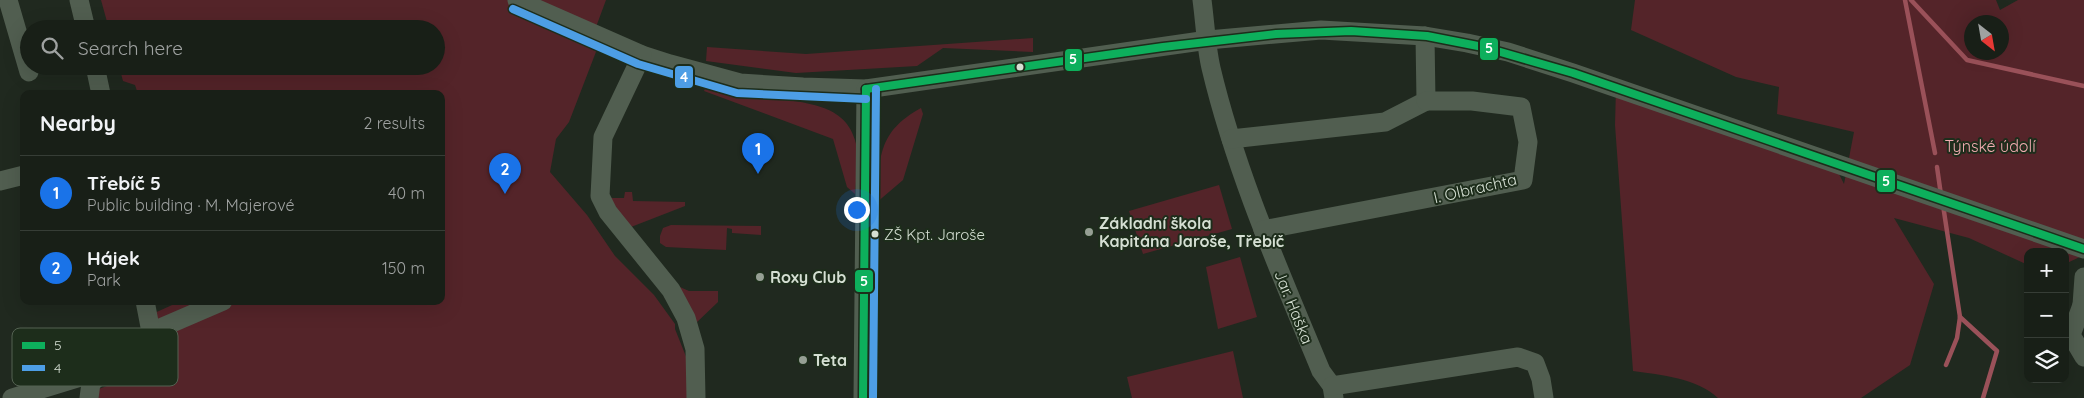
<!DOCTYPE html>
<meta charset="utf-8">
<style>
body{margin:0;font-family:Quicksand,sans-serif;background:#212720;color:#f1f3f6}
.controls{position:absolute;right:15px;bottom:15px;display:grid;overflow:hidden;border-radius:10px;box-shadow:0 5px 20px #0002}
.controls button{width:45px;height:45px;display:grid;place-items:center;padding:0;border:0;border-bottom:1px solid #363d36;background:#181f17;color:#f1f3f6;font:25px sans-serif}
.compass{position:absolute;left:1964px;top:15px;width:45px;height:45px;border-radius:50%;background:#181f17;box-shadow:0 5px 20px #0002;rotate:149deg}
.you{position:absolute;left:856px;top:209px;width:18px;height:18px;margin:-12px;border:4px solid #fff;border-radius:50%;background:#1a73e8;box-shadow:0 0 0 8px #1a73e833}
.badge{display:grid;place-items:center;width:32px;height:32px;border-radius:50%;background:#1a73e8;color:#fff;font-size:16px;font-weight:700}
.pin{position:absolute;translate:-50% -41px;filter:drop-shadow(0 1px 2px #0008)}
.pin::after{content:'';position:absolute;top:26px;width:18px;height:15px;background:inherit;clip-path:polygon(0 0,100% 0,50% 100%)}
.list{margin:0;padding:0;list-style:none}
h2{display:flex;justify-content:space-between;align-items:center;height:65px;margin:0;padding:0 20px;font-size:21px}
h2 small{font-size:16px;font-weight:400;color:#9fa2a1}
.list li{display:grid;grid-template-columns:32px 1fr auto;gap:15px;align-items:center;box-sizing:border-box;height:75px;padding:0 20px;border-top:1px solid #363d36}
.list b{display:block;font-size:19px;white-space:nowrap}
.list p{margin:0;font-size:16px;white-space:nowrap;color:#9fa2a1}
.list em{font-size:16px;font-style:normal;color:#9fa2a1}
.icon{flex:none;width:28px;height:28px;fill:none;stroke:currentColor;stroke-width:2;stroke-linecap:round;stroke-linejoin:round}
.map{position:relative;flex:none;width:2084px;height:398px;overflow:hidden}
.search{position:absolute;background:#181f17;box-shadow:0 5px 20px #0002;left:20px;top:20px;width:425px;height:55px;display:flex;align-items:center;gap:12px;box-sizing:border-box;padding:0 18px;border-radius:28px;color:#9fa2a1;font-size:19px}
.panel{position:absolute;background:#181f17;box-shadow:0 5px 20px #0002;left:20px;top:90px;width:425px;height:215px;border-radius:10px}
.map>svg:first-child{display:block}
.green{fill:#542429;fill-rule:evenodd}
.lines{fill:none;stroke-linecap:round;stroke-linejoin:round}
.stream{stroke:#9a5159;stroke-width:4.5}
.minor{stroke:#515e50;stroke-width:19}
.bus-1-casing{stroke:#1d2d1b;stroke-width:11}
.bus-2-casing{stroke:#1d2d1b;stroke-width:11}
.bus-1{stroke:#0daf5c;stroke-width:8}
.bus-2{stroke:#4d9ee5;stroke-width:8}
.bus-dot{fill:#d5dfd3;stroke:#1d2d1b;stroke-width:2}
.poi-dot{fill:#969f94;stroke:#1d2d1b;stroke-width:2}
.labels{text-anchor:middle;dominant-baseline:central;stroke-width:4;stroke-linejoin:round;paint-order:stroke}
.bus-label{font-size:15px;fill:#d5dfd3;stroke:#1d2d1b;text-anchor:start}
.park-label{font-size:16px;fill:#f2acb1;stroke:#1d2d1b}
.street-label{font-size:16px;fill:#d5dfd3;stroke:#1d2d1b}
.poi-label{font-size:16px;font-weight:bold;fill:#d5dfd3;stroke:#1d2d1b;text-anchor:start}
.key{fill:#1d2d1b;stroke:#546252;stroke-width:1}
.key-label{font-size:14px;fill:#d5dfd3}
.line-badge{stroke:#1d2d1b;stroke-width:2}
.badge-label{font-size:14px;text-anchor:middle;font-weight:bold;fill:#fff}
</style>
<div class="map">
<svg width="2084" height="398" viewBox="0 0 2084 398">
<rect width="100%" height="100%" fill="#20291f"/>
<!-- green -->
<g class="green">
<path d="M101,0H606L596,27L604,31L569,122L556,139L550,172L587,215L615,256L654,295L675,324V329L689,364L690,398H83L84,394L107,386L150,315L181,301H441V94H138L135,85L123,81L119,66H436V29H109Z"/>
<path d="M1635,0H1996L2000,10L2018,0H2084V255L2065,264V252H2028V265L1969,238L1894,218L1934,284L1910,365L1861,398H1718C1697,378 1661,375 1633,371L1615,125L1616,88L1839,174L1844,184L1854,132L1777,114L1779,87L1736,77L1631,30ZM1972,22H2002V52H1972Z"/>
<path d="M1033,38V52L943,48L917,66L796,73L706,61L707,47L806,54Z"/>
<path d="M707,84C727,88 747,94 767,97C798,103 844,101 855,140C860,156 856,177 855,194L847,187L833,139L704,91Z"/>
<path d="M921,108L923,114L903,180L876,203C880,158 877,132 921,108Z"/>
<path d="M1219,185L1232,229L1143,254L1129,211Z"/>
<path d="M625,192H632L633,201L685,202V206L631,227L608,198H624Z"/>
<path d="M671,225L761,226V235L732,233V229L727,228L726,250L666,247L660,243V236L663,228Z"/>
<path d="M1240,257L1257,317L1218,329L1206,267Z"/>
<path d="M673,284L689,291H718V302L696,323Z"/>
<path d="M1233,351L1243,398H1132L1127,377Z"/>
</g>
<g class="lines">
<!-- stream -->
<g class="stream">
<path d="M1905,0L1935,153"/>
<path d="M1911,0L1967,60L2084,86"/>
<path d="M1937,167L1941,195"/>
<path d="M1943,205L1960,317L1957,338L1946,365"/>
<path d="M1960,317L1997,351L1983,398"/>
</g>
<!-- minor -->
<g class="minor">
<path d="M8,0L29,72"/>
<path d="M79,0L86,29"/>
<path d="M517,0L642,55L670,64L740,83L803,87L866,89L1208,40L1321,30L1425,36L1467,43L1508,52L1573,73L2084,249"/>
<path d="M1202,0C1205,22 1206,46 1211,68C1236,173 1280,272 1321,371L1332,386L1334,398"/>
<path d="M642,55L603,137L600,196L608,212L671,290L686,318L695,349L696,398"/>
<path d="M95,66L101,94"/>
<path d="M1231,139L1385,122L1426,101L1425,36"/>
<path d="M0,181L24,175"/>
<path d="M1263,230L1523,180L1528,142L1521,107L1472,101H1426"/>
<path d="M2084,277L2082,305L2084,306"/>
<path d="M2082,305L2071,335L2084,357"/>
<path d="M151,332L223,301"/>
<path d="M1332,386L1518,357L1535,363L1541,379L1544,398"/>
<path d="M12,398L107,369L141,348L151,332L145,301"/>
<path d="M89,398L91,383L106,370"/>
<path d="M863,398L866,89"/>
</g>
<defs>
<g id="bus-1">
<path d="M866,89L1163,47L1276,34L1351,31L1427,36L1483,47L1573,73L2084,249"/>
<path d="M863,398L866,89"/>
</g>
<g id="bus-2">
<path d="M513,9L638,64L737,93L866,99"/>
<path d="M873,398L876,89"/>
</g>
</defs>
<!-- bus-1 casing -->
<use href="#bus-1" class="bus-1-casing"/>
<!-- bus-2 casing -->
<use href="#bus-2" class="bus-2-casing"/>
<!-- bus-1 -->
<use href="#bus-1" class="bus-1"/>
<!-- bus-2 -->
<use href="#bus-2" class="bus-2"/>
</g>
<!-- markers -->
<g class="bus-dot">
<circle cx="1020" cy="67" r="4.5"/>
<circle cx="875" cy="234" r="4.5"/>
</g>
<g class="poi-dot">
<circle cx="1089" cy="232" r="5"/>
<circle cx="760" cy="277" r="5"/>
<circle cx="803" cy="360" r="5"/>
</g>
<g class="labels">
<!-- bus labels -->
<g class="bus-label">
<text x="884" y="234">ZŠ Kpt. Jaroše</text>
</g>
<!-- park labels -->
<g class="park-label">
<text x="1990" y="146">Týnské údolí</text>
</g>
<!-- street labels -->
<g class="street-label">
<text transform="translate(1475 188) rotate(-13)">I. Olbrachta</text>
<text transform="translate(1294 307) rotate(68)">Jar. Haška</text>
</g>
<!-- poi labels -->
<g class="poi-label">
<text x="1099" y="223">Základní škola<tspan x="1099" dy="18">Kapitána Jaroše, Třebíč</tspan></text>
<text x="770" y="277">Roxy Club</text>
<text x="813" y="360">Teta</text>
</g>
</g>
<!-- legend -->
<rect x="12" y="328" width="166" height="58" rx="8" class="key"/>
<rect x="22" y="342" width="23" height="7" fill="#0daf5c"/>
<rect x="22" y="365" width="23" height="6" fill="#4d9ee5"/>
<g class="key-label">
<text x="54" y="350">5</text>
<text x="54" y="373">4</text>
</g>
<g class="line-badge">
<rect x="1479" y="37" width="20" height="24" rx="5" fill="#0daf5c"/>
<rect x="1064" y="48" width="19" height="24" rx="5" fill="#0daf5c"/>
<rect x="674" y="65" width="20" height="24" rx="5" fill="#4d9ee5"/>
<rect x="1876" y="169" width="20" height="24" rx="5" fill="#0daf5c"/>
<rect x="854" y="269" width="20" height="24" rx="5" fill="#0daf5c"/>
</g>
<g class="badge-label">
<text x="1489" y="53">5</text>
<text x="1073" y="64">5</text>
<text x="684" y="82">4</text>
<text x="1886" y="186">5</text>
<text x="864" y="286">5</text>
</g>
</svg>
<div class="controls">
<button>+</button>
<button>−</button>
<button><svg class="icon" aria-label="layers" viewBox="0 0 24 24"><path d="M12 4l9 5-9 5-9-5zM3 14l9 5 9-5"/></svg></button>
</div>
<svg class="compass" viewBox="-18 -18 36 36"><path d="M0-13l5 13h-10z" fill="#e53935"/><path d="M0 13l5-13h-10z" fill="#9fa2a1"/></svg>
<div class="you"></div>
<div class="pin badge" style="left:758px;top:174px">1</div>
<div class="pin badge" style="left:505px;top:194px">2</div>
<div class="search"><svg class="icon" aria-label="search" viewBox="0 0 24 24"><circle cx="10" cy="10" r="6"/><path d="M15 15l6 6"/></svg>Search here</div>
<section class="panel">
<h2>Nearby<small>2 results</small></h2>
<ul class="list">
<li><span class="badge">1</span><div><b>Třebíč 5</b><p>Public building · M. Majerové</p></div><em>40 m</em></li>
<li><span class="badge">2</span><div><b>Hájek</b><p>Park</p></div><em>150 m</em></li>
</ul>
</section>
</div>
